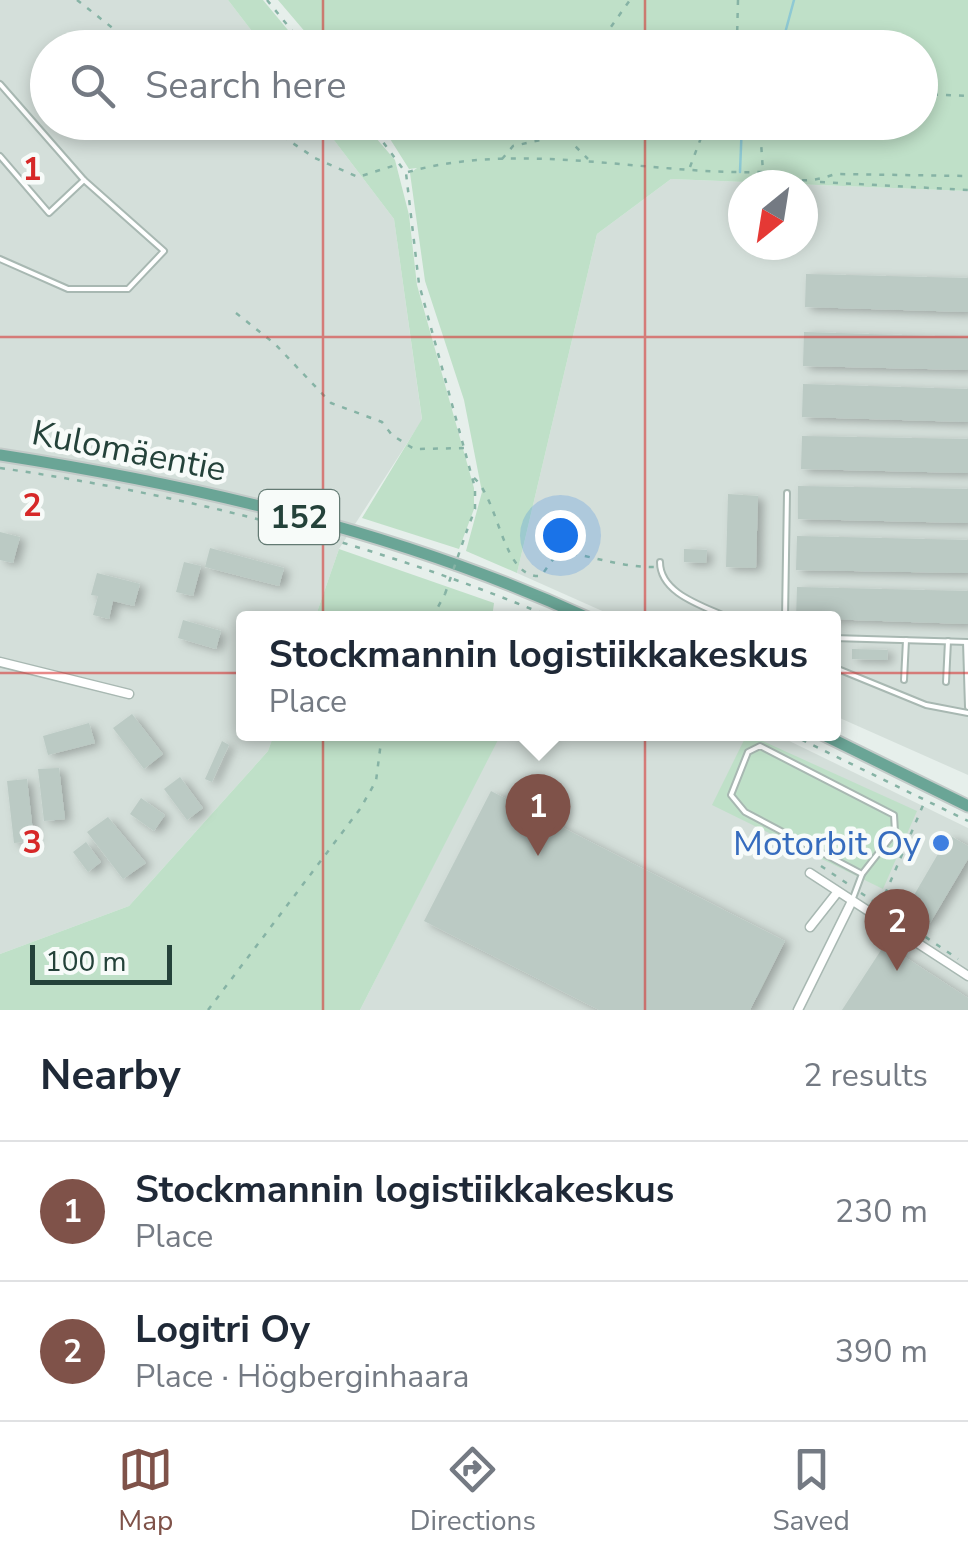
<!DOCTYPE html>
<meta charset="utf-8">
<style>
body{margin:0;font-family:"Nunito Sans",sans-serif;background:#f2f2f3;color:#1f2937}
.compass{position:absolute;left:728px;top:170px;width:90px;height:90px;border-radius:50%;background:#fff;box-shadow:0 5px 15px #0003;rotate:210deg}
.scale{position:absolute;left:30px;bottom:25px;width:142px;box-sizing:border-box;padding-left:10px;border:5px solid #24423a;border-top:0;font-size:28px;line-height:35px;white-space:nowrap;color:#24423a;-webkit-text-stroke:8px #f7fbf9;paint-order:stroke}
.you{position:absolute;left:560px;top:535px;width:35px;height:35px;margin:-25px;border:8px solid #fff;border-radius:50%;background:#1a73e8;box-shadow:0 0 0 15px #1a73e833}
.badge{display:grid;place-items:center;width:65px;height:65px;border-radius:50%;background:#7f5249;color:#fff;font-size:32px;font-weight:700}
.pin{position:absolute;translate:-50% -82px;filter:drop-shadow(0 2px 5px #0008)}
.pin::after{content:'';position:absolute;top:52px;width:35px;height:30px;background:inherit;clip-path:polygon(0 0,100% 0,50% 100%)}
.popup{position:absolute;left:236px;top:611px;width:605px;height:130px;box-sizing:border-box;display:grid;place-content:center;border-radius:10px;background:#fff;filter:drop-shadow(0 2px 8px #0005);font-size:32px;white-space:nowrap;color:#747a83}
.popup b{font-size:38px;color:#1f2937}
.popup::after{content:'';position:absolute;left:50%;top:100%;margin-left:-20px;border:20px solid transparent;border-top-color:#fff}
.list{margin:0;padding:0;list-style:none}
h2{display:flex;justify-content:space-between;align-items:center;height:130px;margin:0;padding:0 40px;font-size:42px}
h2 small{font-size:32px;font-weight:400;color:#747a83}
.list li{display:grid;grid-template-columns:65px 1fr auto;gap:30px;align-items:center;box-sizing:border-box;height:140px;padding:0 40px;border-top:2px solid #e0e1e3}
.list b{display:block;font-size:38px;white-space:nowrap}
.list p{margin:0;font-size:32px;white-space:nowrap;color:#747a83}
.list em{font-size:32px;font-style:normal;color:#747a83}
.icon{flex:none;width:55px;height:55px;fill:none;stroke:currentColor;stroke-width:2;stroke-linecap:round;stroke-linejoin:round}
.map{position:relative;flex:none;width:968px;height:1010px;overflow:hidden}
.search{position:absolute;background:#fff;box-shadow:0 5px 15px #0003;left:30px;right:30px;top:30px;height:110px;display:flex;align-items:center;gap:25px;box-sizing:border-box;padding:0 35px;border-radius:55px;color:#747a83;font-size:38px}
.sheet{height:410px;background:#fff}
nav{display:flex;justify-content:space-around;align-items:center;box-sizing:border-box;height:140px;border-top:2px solid #e0e1e3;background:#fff;font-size:28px;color:#747a83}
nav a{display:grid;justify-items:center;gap:5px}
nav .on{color:#7f5249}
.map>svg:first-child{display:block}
.built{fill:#d4dfda;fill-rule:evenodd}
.green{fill:#bfe0c8}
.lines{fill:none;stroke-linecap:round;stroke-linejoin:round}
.stream{stroke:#8ec9d4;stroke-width:2.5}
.building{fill:#bbcac4;filter:url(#shadow)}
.service-casing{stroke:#a8b8b2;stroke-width:8}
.minor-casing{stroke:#a8b8b2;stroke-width:11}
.primary-casing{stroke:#c2cac8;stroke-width:15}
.path{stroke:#86b3a5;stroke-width:2.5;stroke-dasharray:5 8;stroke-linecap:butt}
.service{stroke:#fff;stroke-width:4}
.minor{stroke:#fff;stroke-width:8}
.primary{stroke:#6aa596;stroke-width:11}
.path-bridge{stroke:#86b3a5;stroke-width:2.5;stroke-dasharray:5 8;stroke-linecap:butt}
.grid{fill:none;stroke:#d62828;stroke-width:2.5;stroke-opacity:0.55}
.shop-dot{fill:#3f7fe0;stroke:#f7fbf9;stroke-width:4}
.labels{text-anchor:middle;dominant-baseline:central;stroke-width:9;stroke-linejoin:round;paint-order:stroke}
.shield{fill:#f7fbf9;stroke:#637a73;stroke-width:2.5}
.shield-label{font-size:32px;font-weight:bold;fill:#24423a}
.street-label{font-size:35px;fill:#24423a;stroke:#f7fbf9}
.shop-label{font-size:35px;fill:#366cbe;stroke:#f7fbf9;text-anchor:end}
.grid-label{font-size:32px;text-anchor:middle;font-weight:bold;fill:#d62828;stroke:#f7fbf9;stroke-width:9;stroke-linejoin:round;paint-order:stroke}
</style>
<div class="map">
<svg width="968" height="1010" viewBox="0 0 968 1010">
<defs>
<filter id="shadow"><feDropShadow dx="5.5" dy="3" stdDeviation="5" flood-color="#0004"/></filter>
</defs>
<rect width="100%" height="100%" fill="#e6efeb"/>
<!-- built -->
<g class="built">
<path d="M0,0H228L264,47L48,48V122L321,123L394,219L422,420L339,549L315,618H243V734H274L268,751L129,906L0,954Z"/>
<path d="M671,179L968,191V775L833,715V618H618L517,573L597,234ZM743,185H803V245H743Z"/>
<path d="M500,734H775L968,828V1010H360Z"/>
</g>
<!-- green -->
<g class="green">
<path d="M228,0H263L302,47H264Z"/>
<path d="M278,0H968V191L671,179L597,234L517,573L466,551L482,492L464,400L425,281L410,173L417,168L409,169L380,123L920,122V48L318,47Z"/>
<path d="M321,123H363L395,160L409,215L417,285L474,488V509L459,549L362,518L422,419L394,219Z"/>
<path d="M339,549L494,603L492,618H315Z"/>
<path d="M274,734H501L360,1010H0V954L129,906L268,751Z"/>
<path d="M747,734L917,811L883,889L712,805Z"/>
</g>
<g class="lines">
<!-- stream -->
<g class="stream">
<path d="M781,48L794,0"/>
<path d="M740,172L742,122"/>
</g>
</g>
<!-- building -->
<g class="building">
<path d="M806,274L968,278V312L805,307Z"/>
<path d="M804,332L968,337V370L803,366Z"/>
<path d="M803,384L968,389V422L802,417Z"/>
<path d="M802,436L968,439V473L801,469Z"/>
<path d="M798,486L968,489V523L798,519Z"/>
<path d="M728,494L758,496L756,568L726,567Z"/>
<path d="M0,532L20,537L13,563L0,560Z"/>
<path d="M797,536L968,540V573L796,570Z"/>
<path d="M210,548L284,568L279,586L205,567Z"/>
<path d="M684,549L707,550L706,563L684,562Z"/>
<path d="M184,562L201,566L193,596L176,592Z"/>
<path d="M97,573L140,584L134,606L113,601L109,619L93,615L98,596L91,595Z"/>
<path d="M797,587L968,591V624L796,618Z"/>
<path d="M183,620L221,631L216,649L178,638Z"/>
<path d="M852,649L888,650L887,660L852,659Z"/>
<path d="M132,714L163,754L144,769L113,728Z"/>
<path d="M89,723L95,743L48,755L43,736Z"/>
<path d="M222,741L229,745L212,782L205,779Z"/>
<path d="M59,768L65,819L44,821L38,769Z"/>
<path d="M180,777L203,808L187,820L164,789Z"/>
<path d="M27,779L34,841L14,843L7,781Z"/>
<path d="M491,791L785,941L750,1010H599L424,921Z"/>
<path d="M141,798L165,815L154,831L130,814Z"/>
<path d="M108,817L146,863L123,879L87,832Z"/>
<path d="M949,835L968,846V859L930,923L906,909Z"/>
<path d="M86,842L101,862L88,872L73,852Z"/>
<path d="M885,944L968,998V1010H842Z"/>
</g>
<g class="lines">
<defs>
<g id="service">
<path d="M0,84L84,180L164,251L128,289H68L0,259"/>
<path d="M0,156L49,213L84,180"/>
<path d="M660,562C660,594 704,606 729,618"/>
<path d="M785,618L787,493"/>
<path d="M833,638L968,642"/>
<path d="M966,642L968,707"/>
<path d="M833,667L926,705L968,713"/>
<path d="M904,680L906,640"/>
<path d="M946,682L948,641"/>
<path d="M760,746L894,815L895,832L862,874L745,812L731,795L748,752Z"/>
<path d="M853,898L862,874"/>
</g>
<g id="minor">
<path d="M0,662L129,694"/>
<path d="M810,873L968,976"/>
<path d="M810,927L836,894"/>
<path d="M798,1010L852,901"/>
</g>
<g id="primary">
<path d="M0,455C200,486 403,533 588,618"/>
<path d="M822,734L968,806"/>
</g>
</defs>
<!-- service casing -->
<use href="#service" class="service-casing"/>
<!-- minor casing -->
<use href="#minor" class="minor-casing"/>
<!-- primary casing -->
<use href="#primary" class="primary-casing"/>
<!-- path -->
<g class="path">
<path d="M77,0L138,48"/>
<path d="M267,0L306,48"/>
<path d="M738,0L737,39L750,48"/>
<path d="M596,48L630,0"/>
<path d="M920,94L968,96"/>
<path d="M261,122L315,158L358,177L399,164"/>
<path d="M368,122L406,173L419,284L475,488V509L466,533"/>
<path d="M568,122L575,146L588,159"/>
<path d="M767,122L761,142L763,172C789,181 809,184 835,174L968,176"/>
<path d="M502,159L513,146L555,137L566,122"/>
<path d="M690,167L707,122"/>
<path d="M408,172C523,140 646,175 763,172"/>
<path d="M820,182L968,190"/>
<path d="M236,313L275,344L331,403L382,422L392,435L414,449L467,448"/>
<path d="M0,468C188,495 378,544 553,618"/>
<path d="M474,478C500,501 502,579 541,576L559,551C592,556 620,567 654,567"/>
<path d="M432,618L445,594"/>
<path d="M523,618L531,609"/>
<path d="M790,734L968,821"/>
<path d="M821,866L851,886"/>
<path d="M861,893L958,959"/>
<path d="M880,906L924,803"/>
<path d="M208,1010L360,809L376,781L382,734"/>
</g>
<!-- service -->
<use href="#service" class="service"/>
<!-- minor -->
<use href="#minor" class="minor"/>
<!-- primary -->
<use href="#primary" class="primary"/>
<!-- path-bridge -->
<path class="path-bridge" d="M445,594L466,533"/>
</g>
<!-- grid -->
<path class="grid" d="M323,0V48M645,0V48M323,122V1010M645,122V1010M0,337H968M0,673H968"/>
<!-- markers -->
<circle class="shop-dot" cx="941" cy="843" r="10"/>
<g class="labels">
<!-- shield labels -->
<rect class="shield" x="259" y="490" width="80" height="54" rx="8"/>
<g class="shield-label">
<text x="299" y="517">152</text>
</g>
<!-- street labels -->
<g class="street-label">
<text transform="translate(129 451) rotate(11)">Kulomäentie</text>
</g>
<!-- shop labels -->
<g class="shop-label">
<text x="921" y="843">Motorbit Oy</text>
</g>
</g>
<g class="grid-label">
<text x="32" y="180">1</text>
<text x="32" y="516">2</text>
<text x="32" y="853">3</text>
</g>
</svg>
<svg class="compass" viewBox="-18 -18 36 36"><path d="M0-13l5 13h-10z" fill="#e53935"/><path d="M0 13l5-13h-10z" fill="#747a83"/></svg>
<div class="scale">100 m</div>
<div class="you"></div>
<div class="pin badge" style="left:538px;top:856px">1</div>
<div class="popup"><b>Stockmannin logistiikkakeskus</b>Place</div>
<div class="pin badge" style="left:897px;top:971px">2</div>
<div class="search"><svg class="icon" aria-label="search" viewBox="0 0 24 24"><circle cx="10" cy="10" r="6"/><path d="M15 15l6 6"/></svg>Search here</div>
</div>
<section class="sheet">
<h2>Nearby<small>2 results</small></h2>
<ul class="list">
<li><span class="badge">1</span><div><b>Stockmannin logistiikkakeskus</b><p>Place</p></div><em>230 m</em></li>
<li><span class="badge">2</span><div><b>Logitri Oy</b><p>Place · Högberginhaara</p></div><em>390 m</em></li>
</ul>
</section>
<nav>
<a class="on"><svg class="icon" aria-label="map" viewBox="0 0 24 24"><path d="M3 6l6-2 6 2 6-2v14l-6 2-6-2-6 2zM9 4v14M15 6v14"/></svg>Map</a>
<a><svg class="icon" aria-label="directions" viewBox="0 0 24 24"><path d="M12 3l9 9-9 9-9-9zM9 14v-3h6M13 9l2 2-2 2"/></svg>Directions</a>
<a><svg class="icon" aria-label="saved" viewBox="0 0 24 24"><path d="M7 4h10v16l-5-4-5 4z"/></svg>Saved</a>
</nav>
